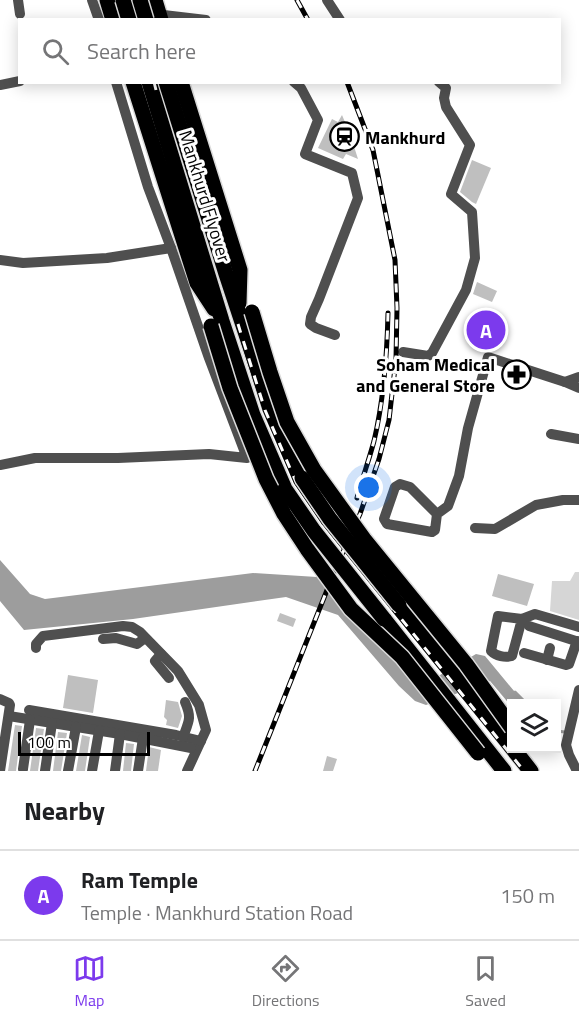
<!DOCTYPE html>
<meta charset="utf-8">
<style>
body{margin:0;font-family:"Titillium Web",sans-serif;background:#f6f6f6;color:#202124}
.controls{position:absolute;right:18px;bottom:18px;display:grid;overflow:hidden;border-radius:0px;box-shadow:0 3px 15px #0003}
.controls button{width:54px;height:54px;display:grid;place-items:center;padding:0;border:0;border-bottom:2px solid #e0e0e0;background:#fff;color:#202124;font:30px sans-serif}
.scale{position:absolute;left:18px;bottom:15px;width:132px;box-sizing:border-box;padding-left:6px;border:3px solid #000;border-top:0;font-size:16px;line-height:21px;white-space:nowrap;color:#000;-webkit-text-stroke:4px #fff;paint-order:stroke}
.you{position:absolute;left:369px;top:488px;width:21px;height:21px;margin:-15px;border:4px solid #fff;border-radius:50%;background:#1a73e8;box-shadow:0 0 0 9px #1a73e833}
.badge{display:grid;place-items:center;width:39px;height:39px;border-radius:50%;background:#7c3aed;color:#fff;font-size:20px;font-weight:700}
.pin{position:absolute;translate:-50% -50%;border:3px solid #fff;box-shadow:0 2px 6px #0006}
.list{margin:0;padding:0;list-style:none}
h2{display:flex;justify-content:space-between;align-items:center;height:78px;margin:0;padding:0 24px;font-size:26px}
h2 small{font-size:20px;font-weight:400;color:#757577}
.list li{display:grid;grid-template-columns:39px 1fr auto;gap:18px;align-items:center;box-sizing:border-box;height:90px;padding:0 24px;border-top:2px solid #e0e0e0}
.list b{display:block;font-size:22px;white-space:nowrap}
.list p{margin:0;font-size:20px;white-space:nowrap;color:#757577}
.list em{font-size:20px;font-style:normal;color:#757577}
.icon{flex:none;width:33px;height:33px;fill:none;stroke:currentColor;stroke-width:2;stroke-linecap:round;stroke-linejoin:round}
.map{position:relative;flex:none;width:579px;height:771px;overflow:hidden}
.search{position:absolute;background:#fff;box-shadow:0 3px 15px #0003;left:18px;right:18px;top:18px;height:66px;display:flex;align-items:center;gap:15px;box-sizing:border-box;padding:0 21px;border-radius:0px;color:#757577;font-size:22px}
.sheet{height:168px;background:#fff}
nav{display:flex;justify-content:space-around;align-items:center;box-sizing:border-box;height:84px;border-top:2px solid #e0e0e0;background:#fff;font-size:16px;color:#757577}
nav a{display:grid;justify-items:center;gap:3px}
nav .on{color:#7c3aed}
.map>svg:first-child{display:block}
.green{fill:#d6d6d6}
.water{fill:#9d9d9d}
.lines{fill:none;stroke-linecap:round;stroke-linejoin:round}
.stream{stroke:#9d9d9d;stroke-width:3}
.building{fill:#bfbfbf}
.highway-casing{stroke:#dbdbdb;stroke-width:18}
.minor{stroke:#4f4f4f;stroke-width:10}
.highway{stroke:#000;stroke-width:15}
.rail-casing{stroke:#000;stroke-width:5}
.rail{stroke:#fff;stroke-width:3;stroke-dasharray:9;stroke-linecap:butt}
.highway-bridge-casing{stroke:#dbdbdb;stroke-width:18;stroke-linecap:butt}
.highway-bridge{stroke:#000;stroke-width:15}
.labels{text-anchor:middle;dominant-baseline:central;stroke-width:6;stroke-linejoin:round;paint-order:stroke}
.poi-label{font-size:18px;font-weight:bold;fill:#000;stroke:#fff;text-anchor:start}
.street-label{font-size:18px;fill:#000;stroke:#fff}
</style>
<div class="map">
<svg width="579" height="771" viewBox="0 0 579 771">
<rect width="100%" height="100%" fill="#fff"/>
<!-- green -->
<path class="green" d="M575,572H579V620L550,611L552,581H570Z"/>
<!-- water -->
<path class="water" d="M0,560L30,594L45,599L253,573L317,577L349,602L428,682L476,654L485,656L524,703L512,704L511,706L490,681L426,705L415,701L399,686L338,615L286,597L133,619L24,630L0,601Z"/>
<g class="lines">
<!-- stream -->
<g class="stream">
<path d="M515,692L527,704"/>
<path d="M556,731L565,732"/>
</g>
</g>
<!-- building -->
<g class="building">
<path d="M342,115L350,134L358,159L346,154L343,159L318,148L332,119L338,122Z"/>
<path d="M472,160L491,168L476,204L472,202L460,192Z"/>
<path d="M477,282L497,291L492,302L473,294Z"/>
<path d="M498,574L534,584L527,606L492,596Z"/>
<path d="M280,613L296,619L293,627L277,621Z"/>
<path d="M68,675L98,680L93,713L63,708Z"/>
<path d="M166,700L178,702L182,716L178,728L166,725L167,720L164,717Z"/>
<path d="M15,725L22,726L16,771H8Z"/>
<path d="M36,728L44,729L38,771H30Z"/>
<path d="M58,732L67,733L61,771H53Z"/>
<path d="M82,735L90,737L85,771H76Z"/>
<path d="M126,743L134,744L131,771H123Z"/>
<path d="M149,747L161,750L158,771H146Z"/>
<path d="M327,756L337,759L333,771H323Z"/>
</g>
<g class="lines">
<defs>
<g id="highway">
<path d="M107,0L113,20"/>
<path d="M155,0L161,20"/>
<path d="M133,82L197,283L214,309"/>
<path d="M149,82L222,321L253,415L285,489"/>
<path d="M166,82L226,274L270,407L302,478"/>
<path d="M181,82L240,270L239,303"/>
<path d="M399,605L512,746"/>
<path d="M384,619L504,771"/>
<path d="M513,748L531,771"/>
</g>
</defs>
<!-- highway casing -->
<use href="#highway" class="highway-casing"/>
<!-- minor -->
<g class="minor">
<path d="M18,0L20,14"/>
<path d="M92,0L99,20"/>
<path d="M327,0L340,20"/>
<path d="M155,14L206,20"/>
<path d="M294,82L301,88L318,120L305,154L352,173L358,198L319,299L311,317L310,324L316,328L335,335"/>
<path d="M0,85L20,81"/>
<path d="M0,260L23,263L107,258L171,248"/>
<path d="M403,352L428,356L432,353L466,290L475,258L472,212L451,194L470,145L446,107L444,98L446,88L439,82"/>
<path d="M565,382L579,377"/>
<path d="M551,434L579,439"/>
<path d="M0,465L35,458H118L209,454L247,458L209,358L171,248L148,187L116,82"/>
<path d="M437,514L410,487L400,484L395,487L384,519L387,524L432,532L435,530L437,514L448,506L459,476L468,428L488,357L565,382L579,388"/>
<path d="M475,528L495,529L536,505L563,500H579"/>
<path d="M522,619L498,616L491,651C496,656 505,658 512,656L522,619L535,614L579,627"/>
<path d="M529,626L579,642"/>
<path d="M103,639L116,638L137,644L145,638"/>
<path d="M36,648V644L43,636L123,626L132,627L140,632L178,671L199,705L206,730L187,771"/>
<path d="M524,653L566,665L569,664L577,641"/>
<path d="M161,654L155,661L169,678"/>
<path d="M547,660L550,648"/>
<path d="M0,699L9,703L10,705L0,771"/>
<path d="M29,710L176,735L201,741"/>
<path d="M9,716L120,734L191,748"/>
<path d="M183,737C189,721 192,718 185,702"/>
<path d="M23,769L30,720"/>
<path d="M45,771L52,723"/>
<path d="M68,771L76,727"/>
<path d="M92,771L99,731"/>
<path d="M115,771L120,734"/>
<path d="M138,771L143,738"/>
<path d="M577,771L569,755L566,745L579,690"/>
</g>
<!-- highway -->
<use href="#highway" class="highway"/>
<defs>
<g id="rail">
<path d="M133,0L140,20"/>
<path d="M297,0L308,20"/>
<path d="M154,82L156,90"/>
<path d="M238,324L265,410L296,482L324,523L524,771"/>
<path d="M357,498C362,479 369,460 374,441C384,399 387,356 388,313"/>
<path d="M255,771L335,570L360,514L379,459L389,420L396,359L397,308L395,260L373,150L347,82"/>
</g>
</defs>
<!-- rail casing -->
<use href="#rail" class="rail-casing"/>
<!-- rail -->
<use href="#rail" class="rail"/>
<defs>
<g id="highway-bridge">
<path d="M123,0L129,20"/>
<path d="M140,0L146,20"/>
<path d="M252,312L270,372L287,422L314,470L364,539L466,664L512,728"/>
<path d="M211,326L230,388L266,479L284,514L307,549L351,609L402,657L478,753"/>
<path d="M302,478L330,519L399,605"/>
<path d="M285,489L314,531L384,619"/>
</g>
</defs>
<!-- highway-bridge casing -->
<use href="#highway-bridge" class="highway-bridge-casing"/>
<!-- highway-bridge -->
<use href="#highway-bridge" class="highway-bridge"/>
</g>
<!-- icons -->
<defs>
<symbol id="station-ring" viewBox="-11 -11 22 22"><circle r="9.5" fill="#fff" stroke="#000" stroke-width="1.5"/><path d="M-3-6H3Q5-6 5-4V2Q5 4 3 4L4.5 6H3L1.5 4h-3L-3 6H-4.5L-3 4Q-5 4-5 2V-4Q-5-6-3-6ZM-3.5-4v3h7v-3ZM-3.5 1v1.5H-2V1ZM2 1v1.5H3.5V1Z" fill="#000"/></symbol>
<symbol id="pharmacy-ring" viewBox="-11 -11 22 22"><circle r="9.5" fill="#fff" stroke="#000" stroke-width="1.5"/><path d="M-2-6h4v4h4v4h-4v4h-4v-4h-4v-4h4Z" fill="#000"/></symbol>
</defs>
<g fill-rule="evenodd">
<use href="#station-ring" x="328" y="120" width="33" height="33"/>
<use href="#pharmacy-ring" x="500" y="358" width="33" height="33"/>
</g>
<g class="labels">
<!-- poi labels -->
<g class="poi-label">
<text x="365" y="137">Mankhurd</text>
<text x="495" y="364" text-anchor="end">Soham Medical<tspan x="495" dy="21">and General Store</tspan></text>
</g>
<!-- street labels -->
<g class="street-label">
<text transform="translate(205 196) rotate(73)">Mankhurd Flyover</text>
</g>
</g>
</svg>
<div class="controls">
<button><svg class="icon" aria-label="layers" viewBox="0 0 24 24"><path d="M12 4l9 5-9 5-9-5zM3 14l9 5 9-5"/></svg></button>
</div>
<div class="scale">100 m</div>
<div class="you"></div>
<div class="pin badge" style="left:486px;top:330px">A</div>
<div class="search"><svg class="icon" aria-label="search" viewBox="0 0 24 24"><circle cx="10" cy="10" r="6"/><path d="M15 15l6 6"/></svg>Search here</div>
</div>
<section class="sheet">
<h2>Nearby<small></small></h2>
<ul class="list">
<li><span class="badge">A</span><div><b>Ram Temple</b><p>Temple · Mankhurd Station Road</p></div><em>150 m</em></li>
</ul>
</section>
<nav>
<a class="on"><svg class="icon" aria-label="map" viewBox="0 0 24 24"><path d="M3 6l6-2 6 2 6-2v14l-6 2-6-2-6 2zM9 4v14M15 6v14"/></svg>Map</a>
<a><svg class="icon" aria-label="directions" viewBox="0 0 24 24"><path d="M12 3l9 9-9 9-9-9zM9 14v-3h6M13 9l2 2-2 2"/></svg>Directions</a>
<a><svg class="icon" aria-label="saved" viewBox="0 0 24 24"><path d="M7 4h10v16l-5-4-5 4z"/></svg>Saved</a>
</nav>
